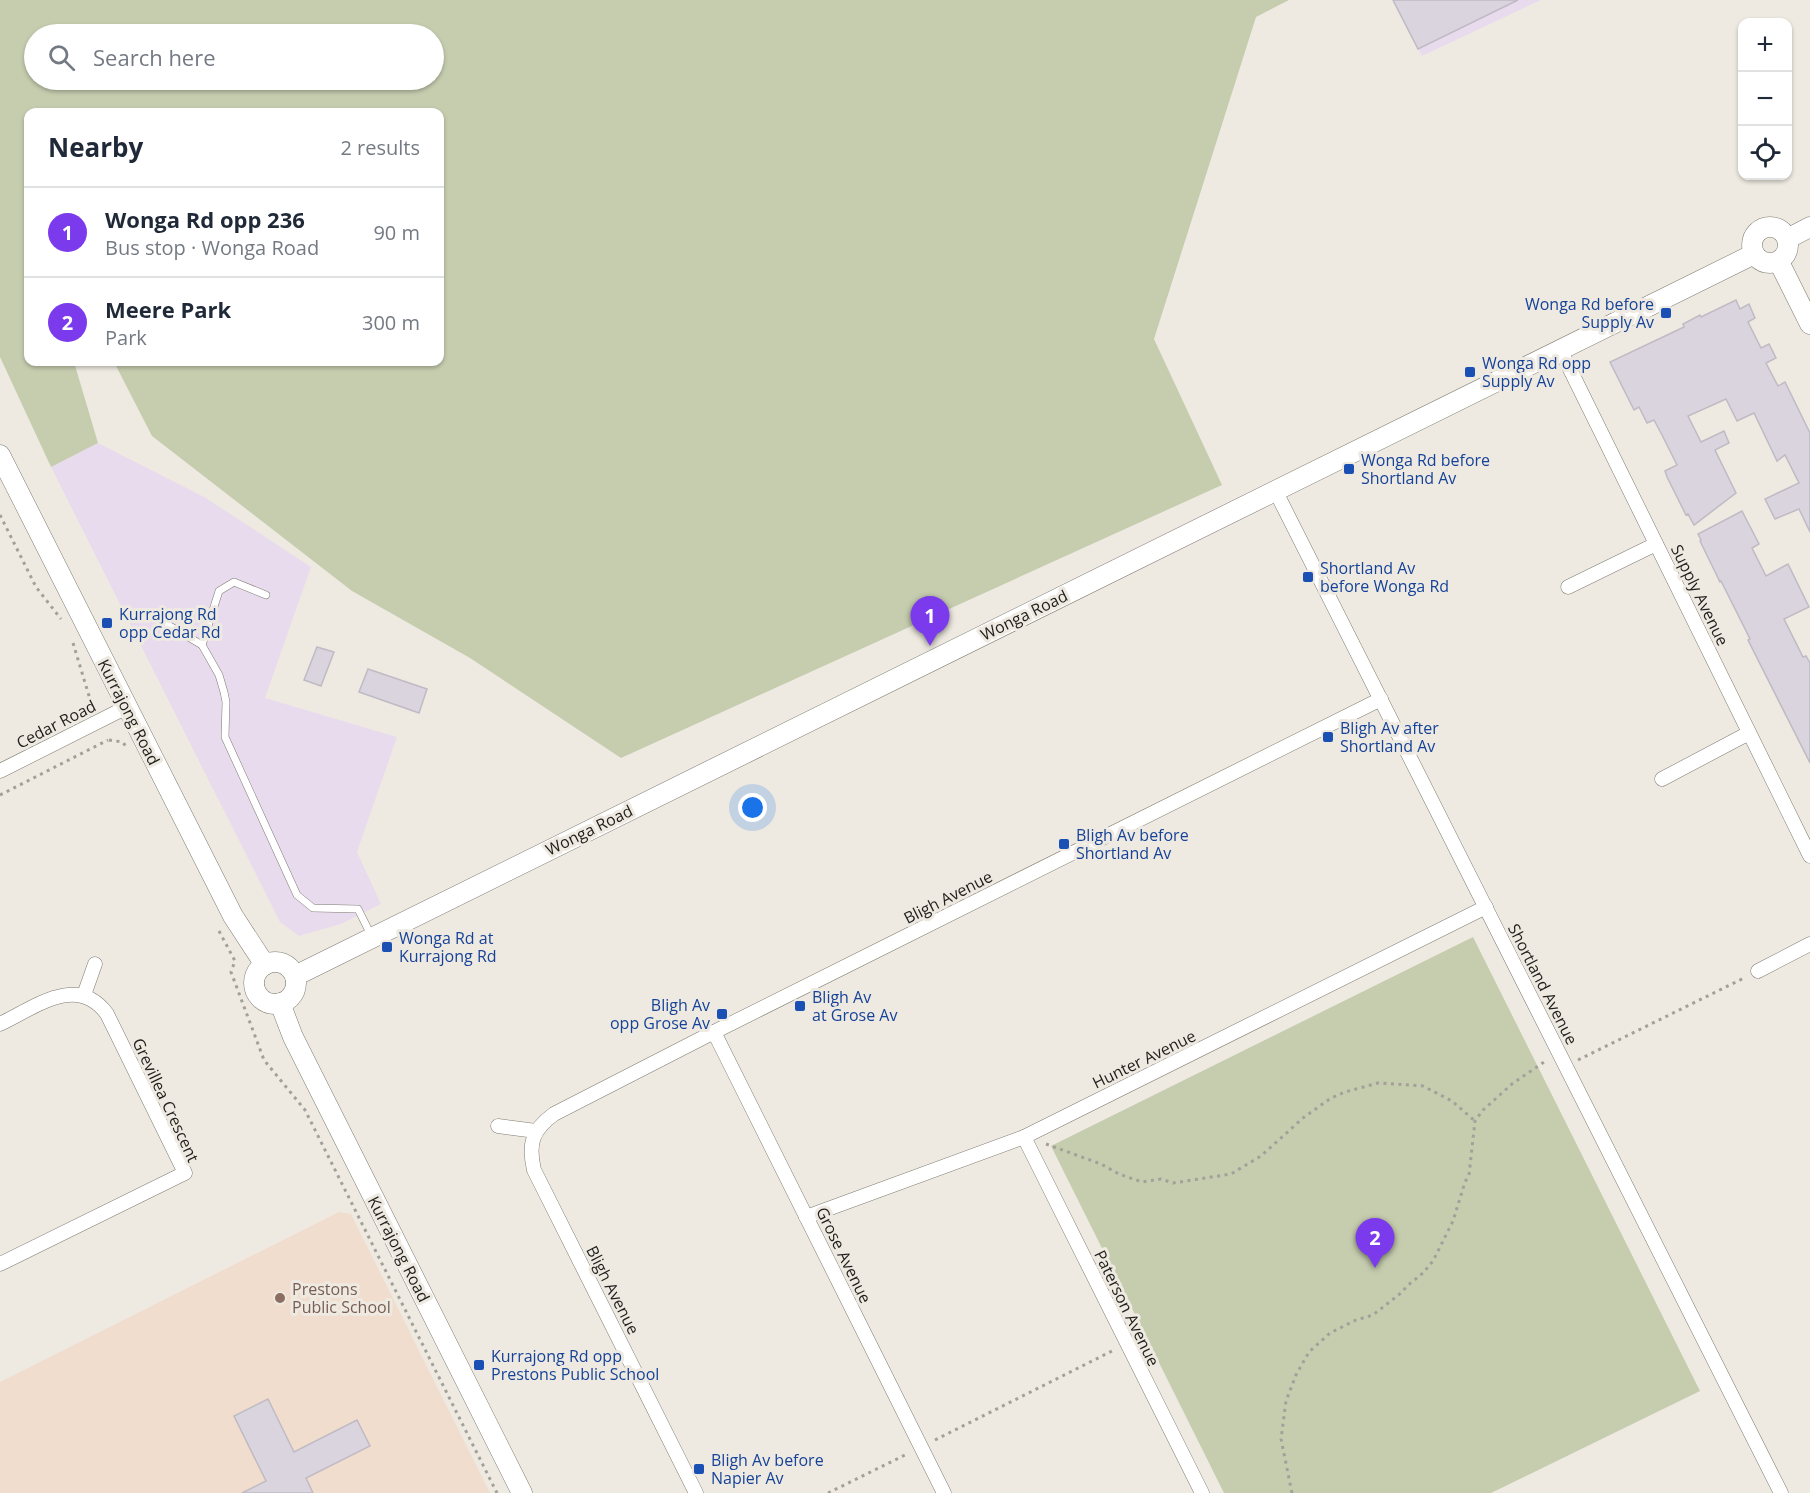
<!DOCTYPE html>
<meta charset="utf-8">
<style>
body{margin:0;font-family:"Open Sans",sans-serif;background:#f2f2f3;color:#1f2937}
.controls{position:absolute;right:18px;top:18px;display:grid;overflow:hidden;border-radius:12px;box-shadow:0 2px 4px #0004}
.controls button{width:54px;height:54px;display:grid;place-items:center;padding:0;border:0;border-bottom:2px solid #e0e1e3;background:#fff;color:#1f2937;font:30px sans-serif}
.you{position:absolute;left:753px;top:808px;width:21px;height:21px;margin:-15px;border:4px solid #fff;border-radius:50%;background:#1a73e8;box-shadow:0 0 0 9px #1a73e833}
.badge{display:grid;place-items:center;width:39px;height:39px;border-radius:50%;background:#7c3aed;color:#fff;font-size:20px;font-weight:700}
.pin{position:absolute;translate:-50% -50px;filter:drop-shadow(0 2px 3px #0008)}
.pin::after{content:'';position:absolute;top:32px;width:21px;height:18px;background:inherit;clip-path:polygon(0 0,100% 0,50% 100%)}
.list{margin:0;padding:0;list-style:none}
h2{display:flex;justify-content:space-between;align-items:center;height:78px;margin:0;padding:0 24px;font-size:26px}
h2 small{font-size:20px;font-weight:400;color:#747a83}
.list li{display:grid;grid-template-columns:39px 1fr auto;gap:18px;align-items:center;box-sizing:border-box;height:90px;padding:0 24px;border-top:2px solid #e0e1e3}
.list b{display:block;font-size:22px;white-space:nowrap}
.list p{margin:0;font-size:20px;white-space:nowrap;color:#747a83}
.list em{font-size:20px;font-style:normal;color:#747a83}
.icon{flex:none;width:33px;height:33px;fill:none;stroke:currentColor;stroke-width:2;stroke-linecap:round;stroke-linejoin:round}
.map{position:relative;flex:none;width:1810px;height:1493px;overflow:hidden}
.search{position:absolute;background:#fff;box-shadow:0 2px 4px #0004;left:24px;top:24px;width:420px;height:66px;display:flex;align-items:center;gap:15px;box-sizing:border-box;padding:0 21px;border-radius:33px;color:#747a83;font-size:22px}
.panel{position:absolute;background:#fff;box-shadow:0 2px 4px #0004;left:24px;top:108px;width:420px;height:258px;border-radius:12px}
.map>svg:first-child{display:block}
.industrial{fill:#e9dbee}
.education{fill:#f0ddcd}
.green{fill:#c6cdaf;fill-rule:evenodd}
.building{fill:#d9d4dd;stroke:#bfbac3;stroke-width:1.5}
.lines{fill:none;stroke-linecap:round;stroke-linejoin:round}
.lane-casing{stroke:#7f7c73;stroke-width:8}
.street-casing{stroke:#7f7c73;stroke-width:15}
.secondary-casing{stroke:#7f7c73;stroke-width:21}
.path{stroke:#a3a09a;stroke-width:3;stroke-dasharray:3 4.5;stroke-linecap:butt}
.lane{stroke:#fff;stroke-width:7}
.street{stroke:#fff;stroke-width:14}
.secondary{stroke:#fff;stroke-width:20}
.transit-dot{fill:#1a4fb4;stroke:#eeeae1;stroke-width:2}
.education-dot{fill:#8d6e63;stroke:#eeeae1;stroke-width:2}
.labels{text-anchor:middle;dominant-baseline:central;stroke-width:6;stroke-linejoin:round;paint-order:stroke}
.transit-label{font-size:16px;fill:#164399;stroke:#eeeae1;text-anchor:start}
.street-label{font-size:16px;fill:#1f1e1b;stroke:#eeeae1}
.education-label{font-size:16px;fill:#785e54;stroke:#eeeae1;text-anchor:start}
</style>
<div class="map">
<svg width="1810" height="1493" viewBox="0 0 1810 1493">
<rect width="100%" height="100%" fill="#eeeae1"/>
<!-- industrial -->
<g class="industrial">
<path d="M1393,0H1541L1422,56Z"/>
<path d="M98,443L206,498L311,567L265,698L397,737L357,852L381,904L341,924L299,936L280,922L51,467Z"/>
</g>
<!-- education -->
<path class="education" d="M339,1212L351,1214L490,1493H0V1382Z"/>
<!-- green -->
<g class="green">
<path d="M0,0H1289L1256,17L1154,339L1222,485L621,758L470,658L352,591L152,436L114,362H440V112H28V362H74L98,443L51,467L0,357ZM34,34H434V80H34Z"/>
<path d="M1473,937L1700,1391L1491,1493H1224L1051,1146Z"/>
</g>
<!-- building -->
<g class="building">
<path d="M1393,0H1518L1418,49Z"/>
<path d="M1736,300L1740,309L1749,304L1755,318L1748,322L1761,348L1769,344L1776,358L1766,363L1778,386L1785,382L1810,433V532L1799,509L1775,519L1765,499L1799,483L1785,455L1777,461L1754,413L1737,421L1726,399L1688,416L1701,442L1724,431L1729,443L1715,450L1736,493L1694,525L1688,514L1686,515L1667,477L1665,471L1677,465L1662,435L1654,420L1647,423L1639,407L1634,410L1610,362L1684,327L1683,324L1700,315L1701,317Z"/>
<path d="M1742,511L1759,544L1752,548L1766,576L1788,564L1809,607L1784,619L1803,657L1806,656L1810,663V763L1748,640L1750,639L1721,581L1720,582L1700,541L1701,540L1698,534Z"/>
<path d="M317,647L334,652L321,686L304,680Z"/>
<path d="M368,669L427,689L419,713L359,692Z"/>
<path d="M268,1399L294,1452L357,1420L370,1446L306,1478L313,1493H242L266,1481L234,1416Z"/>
</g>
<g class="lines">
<defs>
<g id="lane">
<path d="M161,615L168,625L202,645L219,675L224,692L226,702L225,737L297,895L313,908L358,909L371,935"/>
<path d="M202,645L219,591L234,582L266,595"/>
</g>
<g id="street">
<path d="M1560,349L1810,856"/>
<path d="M1275,490L1781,1493"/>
<path d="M1568,587L1656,544"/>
<path d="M0,771L127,707"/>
<path d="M1662,779L1749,733"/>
<path d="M1758,971L1810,944"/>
<path d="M84,995L95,964"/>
<path d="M0,1024C34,1008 77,973 107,1014L185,1173L0,1264"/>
<path d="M714,1032L944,1493"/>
<path d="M498,1126L536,1131"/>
<path d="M1024,1137L1202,1493"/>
<path d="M806,1217L1024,1137L1486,907"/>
<path d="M696,1493L534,1170C528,1144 532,1130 554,1114L714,1032L1381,699"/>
</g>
<g id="secondary">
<circle cx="1770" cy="245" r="18"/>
<path d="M1787,239L1810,227"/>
<path d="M1779,262L1810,324"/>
<path d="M0,455L233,916L265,965"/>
<circle cx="275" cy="983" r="21"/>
<path d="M295,976L1754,254"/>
<path d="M280,1003L293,1037L522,1493"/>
</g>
</defs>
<!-- lane casing -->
<use href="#lane" class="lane-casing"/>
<!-- street casing -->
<use href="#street" class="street-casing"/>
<!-- secondary casing -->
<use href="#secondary" class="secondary-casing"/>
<!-- path -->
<g class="path">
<path d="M0,515L36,587L61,619"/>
<path d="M73,643L93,709"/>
<path d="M109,740L122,742L126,746"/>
<path d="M0,795L108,740"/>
<path d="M219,931L235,961L231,972L264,1060L305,1110L497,1493"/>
<path d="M1578,1060L1744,978"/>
<path d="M1046,1144L1101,1164L1119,1174L1142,1182L1161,1179L1173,1183L1231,1174L1261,1156L1303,1118L1331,1098L1345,1092L1378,1083L1423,1086L1452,1101L1475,1121"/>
<path d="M935,1440L1114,1350"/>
<path d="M828,1493L907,1454"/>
<path d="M1292,1493L1281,1439L1286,1401L1296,1375L1309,1352L1330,1333L1356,1320L1373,1315L1401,1293L1407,1286L1423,1273L1433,1261L1453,1221L1465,1182L1469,1175L1475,1121L1483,1110L1512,1084L1547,1060"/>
</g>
<!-- lane -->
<use href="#lane" class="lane"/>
<!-- street -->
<use href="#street" class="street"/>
<!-- secondary -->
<use href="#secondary" class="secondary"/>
</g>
<!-- markers -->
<g class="transit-dot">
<rect x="1660" y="307" width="12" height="12" rx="3"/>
<rect x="1464" y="366" width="12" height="12" rx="3"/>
<rect x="1343" y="463" width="12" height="12" rx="3"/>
<rect x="1302" y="571" width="12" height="12" rx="3"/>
<rect x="101" y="617" width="12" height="12" rx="3"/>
<rect x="1322" y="731" width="12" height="12" rx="3"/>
<rect x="1058" y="838" width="12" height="12" rx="3"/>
<rect x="381" y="941" width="12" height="12" rx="3"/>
<rect x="794" y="1000" width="12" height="12" rx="3"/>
<rect x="716" y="1008" width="12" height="12" rx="3"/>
<rect x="473" y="1359" width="12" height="12" rx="3"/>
<rect x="693" y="1463" width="12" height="12" rx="3"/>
</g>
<circle class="education-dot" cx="280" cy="1298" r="6"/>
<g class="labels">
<!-- transit labels -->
<g class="transit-label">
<text x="1654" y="304" text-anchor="end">Wonga Rd before<tspan x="1654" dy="18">Supply Av</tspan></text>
<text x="1482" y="363">Wonga Rd opp<tspan x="1482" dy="18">Supply Av</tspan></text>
<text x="1361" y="460">Wonga Rd before<tspan x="1361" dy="18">Shortland Av</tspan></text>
<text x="1320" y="568">Shortland Av<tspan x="1320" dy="18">before Wonga Rd</tspan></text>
<text x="119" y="614">Kurrajong Rd<tspan x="119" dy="18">opp Cedar Rd</tspan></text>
<text x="1340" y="728">Bligh Av after<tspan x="1340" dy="18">Shortland Av</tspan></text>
<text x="1076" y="835">Bligh Av before<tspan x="1076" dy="18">Shortland Av</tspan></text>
<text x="399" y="938">Wonga Rd at<tspan x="399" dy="18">Kurrajong Rd</tspan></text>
<text x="812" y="997">Bligh Av<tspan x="812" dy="18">at Grose Av</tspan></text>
<text x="710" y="1005" text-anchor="end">Bligh Av<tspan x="710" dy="18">opp Grose Av</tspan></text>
<text x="491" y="1356">Kurrajong Rd opp<tspan x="491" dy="18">Prestons Public School</tspan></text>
<text x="711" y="1460">Bligh Av before<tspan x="711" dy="18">Napier Av</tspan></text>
</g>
<!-- street labels -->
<g class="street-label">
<text transform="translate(1700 595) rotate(64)">Supply Avenue</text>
<text transform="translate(1024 615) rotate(-26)">Wonga Road</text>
<text transform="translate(129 712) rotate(63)">Kurrajong Road</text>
<text transform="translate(56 724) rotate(-27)">Cedar Road</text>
<text transform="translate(589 830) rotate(-26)">Wonga Road</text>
<text transform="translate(948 897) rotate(-27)">Bligh Avenue</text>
<text transform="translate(1543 984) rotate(63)">Shortland Avenue</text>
<text transform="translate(1144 1059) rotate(-26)">Hunter Avenue</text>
<text transform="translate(166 1100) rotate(65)">Grevillea Crescent</text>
<text transform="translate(399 1249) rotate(63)">Kurrajong Road</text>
<text transform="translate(844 1255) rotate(64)">Grose Avenue</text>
<text transform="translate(613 1290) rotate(63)">Bligh Avenue</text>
<text transform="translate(1127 1308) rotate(64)">Paterson Avenue</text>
</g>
<!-- education labels -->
<g class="education-label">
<text x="292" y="1289">Prestons<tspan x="292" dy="18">Public School</tspan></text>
</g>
</g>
</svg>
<div class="controls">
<button>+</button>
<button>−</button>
<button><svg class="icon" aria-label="locate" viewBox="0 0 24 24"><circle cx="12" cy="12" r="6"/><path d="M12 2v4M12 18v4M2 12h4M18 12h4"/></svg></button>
</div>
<div class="you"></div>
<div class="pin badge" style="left:930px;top:646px">1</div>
<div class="pin badge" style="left:1375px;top:1268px">2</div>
<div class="search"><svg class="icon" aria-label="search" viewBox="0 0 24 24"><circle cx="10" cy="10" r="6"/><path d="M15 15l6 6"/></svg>Search here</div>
<section class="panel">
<h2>Nearby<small>2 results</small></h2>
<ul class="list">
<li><span class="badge">1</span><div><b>Wonga Rd opp 236</b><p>Bus stop · Wonga Road</p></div><em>90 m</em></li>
<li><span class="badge">2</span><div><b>Meere Park</b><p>Park</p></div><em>300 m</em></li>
</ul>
</section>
</div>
